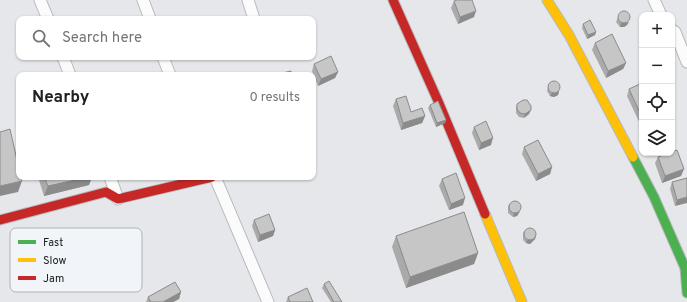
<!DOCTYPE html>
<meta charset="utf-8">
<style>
body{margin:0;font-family:Overpass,sans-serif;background:#f6f6f6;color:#202124}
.controls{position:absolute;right:12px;top:12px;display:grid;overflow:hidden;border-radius:8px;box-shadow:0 1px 3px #0004}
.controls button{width:36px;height:36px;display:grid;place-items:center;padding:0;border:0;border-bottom:1px solid #e0e0e0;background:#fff;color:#202124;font:20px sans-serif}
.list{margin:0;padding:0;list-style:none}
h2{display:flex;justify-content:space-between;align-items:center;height:52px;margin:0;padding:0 16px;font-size:17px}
h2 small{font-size:13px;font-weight:400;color:#757577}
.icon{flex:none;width:22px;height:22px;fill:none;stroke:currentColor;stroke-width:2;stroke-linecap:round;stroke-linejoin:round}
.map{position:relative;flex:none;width:687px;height:302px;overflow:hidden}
.search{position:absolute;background:#fff;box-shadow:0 1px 3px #0004;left:16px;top:16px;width:300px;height:44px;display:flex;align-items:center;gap:10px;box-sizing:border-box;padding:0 14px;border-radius:8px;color:#757577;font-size:15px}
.panel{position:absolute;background:#fff;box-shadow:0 1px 3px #0004;left:16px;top:72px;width:300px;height:108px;border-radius:8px}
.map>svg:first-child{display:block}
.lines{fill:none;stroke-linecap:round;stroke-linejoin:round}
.street-casing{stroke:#b8babc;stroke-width:13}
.fast-casing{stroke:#b8babc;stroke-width:11}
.slow-casing{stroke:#b8babc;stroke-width:11}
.jam-casing{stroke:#b8babc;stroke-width:11}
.street{stroke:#fbfbfc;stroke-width:11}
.fast{stroke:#4caf50;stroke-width:9}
.slow{stroke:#ffc107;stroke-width:9}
.jam{stroke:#c62828;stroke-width:9}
.wall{fill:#aaaaab}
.shaded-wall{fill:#8b8b8b}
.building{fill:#c6c6c7;stroke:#8b8b8b}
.key{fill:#f1f4f8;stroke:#b0b3b6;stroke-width:1}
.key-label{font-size:11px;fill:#191a1c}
</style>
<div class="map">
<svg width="687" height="302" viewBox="0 0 687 302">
<rect width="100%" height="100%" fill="#e5e7ea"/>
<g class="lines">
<defs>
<g id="street">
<path d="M40,0L48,19"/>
<path d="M143,0L150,19"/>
<path d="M248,0L254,19"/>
<path d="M654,0L661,15"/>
<path d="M672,30L675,32L687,62"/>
<path d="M63,57L70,75"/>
<path d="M163,57L170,75"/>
<path d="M110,177L118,199"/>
<path d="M215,177L268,302"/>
</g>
<path id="fast" d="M633,157L654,197L685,268L687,293"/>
<g id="slow">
<path d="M547,0L569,35L633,157"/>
<path d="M485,214L522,302"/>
</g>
<g id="jam">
<path d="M393,0L438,101L485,214"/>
<path d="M0,220L106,192L118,199L212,177"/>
</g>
</defs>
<!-- street casing -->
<use href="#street" class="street-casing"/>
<!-- fast casing -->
<use href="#fast" class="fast-casing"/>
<!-- slow casing -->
<use href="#slow" class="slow-casing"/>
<!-- jam casing -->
<use href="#jam" class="jam-casing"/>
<!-- street -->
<use href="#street" class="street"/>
<!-- fast -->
<use href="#fast" class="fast"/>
<!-- slow -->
<use href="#slow" class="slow"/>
<!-- jam -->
<use href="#jam" class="jam"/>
</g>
<!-- wall -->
<g class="wall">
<path d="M454,1L474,17L458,24L451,8Z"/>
<path d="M620,13L627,25L624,27H620L616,22Z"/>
<path d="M583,24L596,32L595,35L587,39L582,28Z"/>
<path d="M595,43L626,63L623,69L606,78L592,50Z"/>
<path d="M314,64L338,72L335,78L318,86L312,71Z"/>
<path d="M642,83V125L641,126L627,96L629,89Z"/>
<path d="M549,84L559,91L558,95L554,97L550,96L547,91Z"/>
<path d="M396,99L411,112L425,116L422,123L401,130L393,106Z"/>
<path d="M517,104L529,114L524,118L519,117L516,113V108Z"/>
<path d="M430,105L446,120L445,123L436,127L428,108Z"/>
<path d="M474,127L491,145L479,150L472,133Z"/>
<path d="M524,147L552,167L550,174L536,181L522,154Z"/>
<path d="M657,153H667L665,154L681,176L662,183L655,163L658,157L663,155Z"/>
<path d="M38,177H92L89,185L44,196Z"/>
<path d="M687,178L675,206L670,189L672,182Z"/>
<path d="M442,179L463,205L449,210L439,186Z"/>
<path d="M509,204L520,212L517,216L513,217L508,213V207Z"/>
<path d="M254,220L275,230L273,236L258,242L252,226Z"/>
<path d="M524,231L536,235L535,239L530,244L526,243L523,240V234Z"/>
<path d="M396,236L478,253L474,264L406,288L392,247Z"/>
<path d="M324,284L342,302H331L322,288Z"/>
<path d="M181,292L179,299L173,302H146L148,297Z"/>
<path d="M288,297L313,302H286Z"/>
</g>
<!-- shaded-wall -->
<g class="shaded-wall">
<path d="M476,11L474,17L458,24L460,17Z"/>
<path d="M629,22L627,25L624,27H620L621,23Z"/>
<path d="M596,32L595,35L587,39L588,35Z"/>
<path d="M626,63L623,69L606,78L608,71Z"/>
<path d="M338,72L335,78L318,86L321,79Z"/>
<path d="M559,91L558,95L554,97L550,96L552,93Z"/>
<path d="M531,110L529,114L524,118L525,114Z"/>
<path d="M425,116L422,123L401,130L403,123Z"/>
<path d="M446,120L445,123L436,127L437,123Z"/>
<path d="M493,138L491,145L479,150L481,143Z"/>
<path d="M552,167L550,174L536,181L538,174Z"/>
<path d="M684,169L681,176L662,183L665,176Z"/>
<path d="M89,177H92L89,185L44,196L48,186Z"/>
<path d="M22,181L18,192L0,196V186Z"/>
<path d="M687,197V203L675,206L677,200Z"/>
<path d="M465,198L463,205L449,210L451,204Z"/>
<path d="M521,208L517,216L513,217L514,213Z"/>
<path d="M275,230L273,236L258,242L260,235Z"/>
<path d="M536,235L535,239L530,244L526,243L527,240Z"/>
<path d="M478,253L474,264L406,288L410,277Z"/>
<path d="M181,292L179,299L173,302H163Z"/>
</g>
<!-- building -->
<g class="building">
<path d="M457,0H472L476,11L460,17L454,1Z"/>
<circle cx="624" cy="17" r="6"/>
<path d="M590,20L596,32L588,35L583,24Z"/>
<path d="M612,34L626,63L608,71L595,43Z"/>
<path d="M331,56L338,72L321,79L314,64Z"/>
<path d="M291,71L292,75H278V74Z"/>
<circle cx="554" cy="87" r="6"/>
<path d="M642,83V117L629,89Z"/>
<path d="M406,96L411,112L422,108L425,116L403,123L396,99Z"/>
<path d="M523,100H527L531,106V110L525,114L520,113L517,109V104Z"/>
<path d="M438,101L446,120L437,123L430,105Z"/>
<path d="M486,121L493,138L481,143L474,127Z"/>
<path d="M10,129L19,169V177H21L22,181L0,186V132Z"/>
<path d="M538,140L552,167L538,174L524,147Z"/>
<path d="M677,150L684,169L665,176L658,157L668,153H672V152Z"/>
<path d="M456,173L465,198L451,204L442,179Z"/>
<path d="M44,177H89L48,186Z"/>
<path d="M687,178V197L677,200L672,182Z"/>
<circle cx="515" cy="207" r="6"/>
<path d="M464,212L478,253L410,277L396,236Z"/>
<path d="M269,214L275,230L260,235L254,220Z"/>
<circle cx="530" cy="234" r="6"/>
<path d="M329,281L342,302H334L324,284Z"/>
<path d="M175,282L181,292L163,302H151L148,297Z"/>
<path d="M307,288L313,302H290L288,297Z"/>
</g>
<!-- legend -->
<rect x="10" y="228" width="132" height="64" rx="6" class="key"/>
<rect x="18" y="240" width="18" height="4" fill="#4caf50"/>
<rect x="18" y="258" width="18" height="4" fill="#ffc107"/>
<rect x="18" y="276" width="18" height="4" fill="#c62828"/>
<g class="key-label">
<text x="43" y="246">Fast</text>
<text x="43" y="264">Slow</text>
<text x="43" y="282">Jam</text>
</g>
</svg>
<div class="controls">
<button>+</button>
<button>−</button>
<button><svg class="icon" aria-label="locate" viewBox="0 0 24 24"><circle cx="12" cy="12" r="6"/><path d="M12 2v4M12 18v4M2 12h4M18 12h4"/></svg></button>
<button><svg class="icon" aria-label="layers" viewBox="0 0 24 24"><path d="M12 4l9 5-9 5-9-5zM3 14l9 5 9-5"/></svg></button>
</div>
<div class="search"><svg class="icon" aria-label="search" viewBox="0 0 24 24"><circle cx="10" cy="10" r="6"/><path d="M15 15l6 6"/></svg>Search here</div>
<section class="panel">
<h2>Nearby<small>0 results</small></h2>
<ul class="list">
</ul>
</section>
</div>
